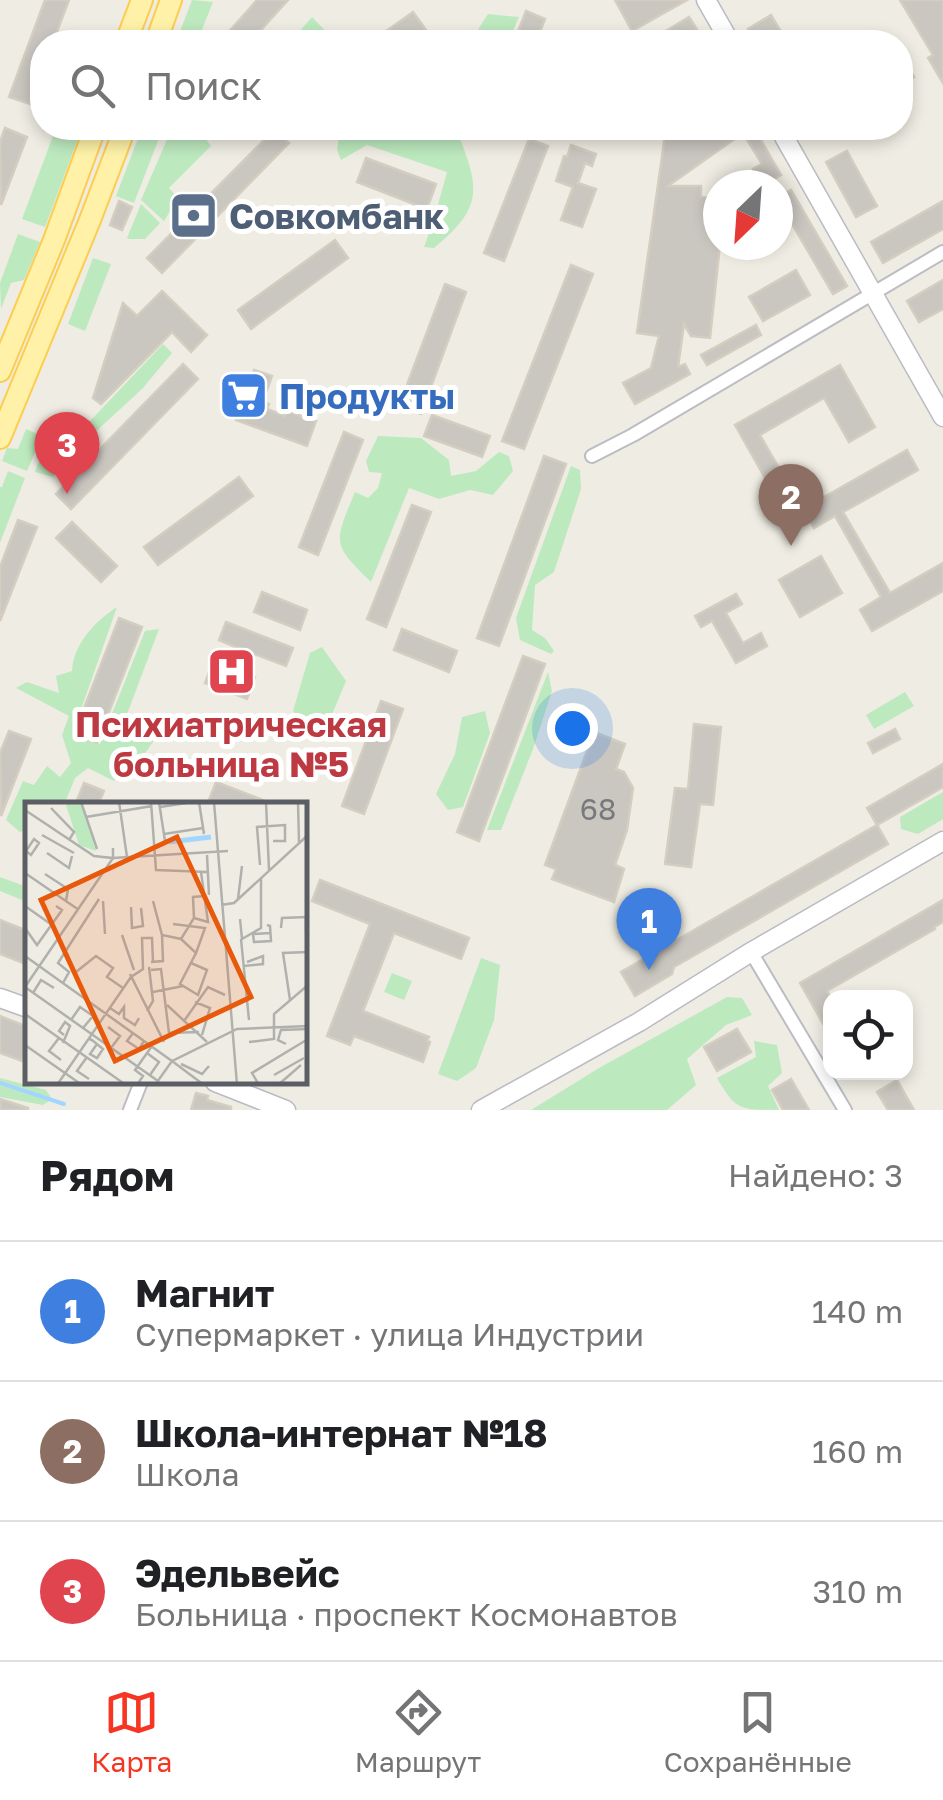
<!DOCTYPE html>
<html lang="ru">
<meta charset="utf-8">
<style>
body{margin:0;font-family:"Golos Text",sans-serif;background:#f6f6f6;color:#202124}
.controls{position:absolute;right:30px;bottom:30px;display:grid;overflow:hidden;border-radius:20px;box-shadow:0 5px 15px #0003}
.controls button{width:90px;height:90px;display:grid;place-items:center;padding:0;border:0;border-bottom:2px solid #e0e0e0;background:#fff;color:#202124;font:50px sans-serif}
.compass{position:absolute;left:703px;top:170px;width:90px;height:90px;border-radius:50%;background:#fff;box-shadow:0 5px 15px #0003;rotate:205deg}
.you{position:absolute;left:572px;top:728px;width:35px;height:35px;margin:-25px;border:8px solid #fff;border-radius:50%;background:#1a73e8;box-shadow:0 0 0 15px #1a73e833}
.badge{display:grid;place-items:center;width:65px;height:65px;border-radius:50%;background:#f63522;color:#fff;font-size:32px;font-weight:700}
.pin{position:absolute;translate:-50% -82px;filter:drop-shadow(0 2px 5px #0008)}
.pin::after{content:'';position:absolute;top:52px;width:35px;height:30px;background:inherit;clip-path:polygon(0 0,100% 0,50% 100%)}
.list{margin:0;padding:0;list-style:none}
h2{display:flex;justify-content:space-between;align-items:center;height:130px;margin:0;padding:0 40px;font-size:42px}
h2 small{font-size:32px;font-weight:400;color:#757577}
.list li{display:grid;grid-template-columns:65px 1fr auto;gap:30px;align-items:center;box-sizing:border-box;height:140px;padding:0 40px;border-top:2px solid #e0e0e0}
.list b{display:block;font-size:38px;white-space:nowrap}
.list p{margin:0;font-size:32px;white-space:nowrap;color:#757577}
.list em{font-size:32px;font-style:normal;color:#757577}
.icon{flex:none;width:55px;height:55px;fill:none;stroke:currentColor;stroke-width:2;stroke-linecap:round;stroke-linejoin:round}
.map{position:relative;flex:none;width:943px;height:1110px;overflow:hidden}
.search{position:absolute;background:#fff;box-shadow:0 5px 15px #0003;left:30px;right:30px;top:30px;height:110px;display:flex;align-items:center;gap:25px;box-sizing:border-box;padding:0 35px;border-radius:40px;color:#757577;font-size:38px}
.sheet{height:550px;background:#fff}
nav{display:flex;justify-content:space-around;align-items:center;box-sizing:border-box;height:140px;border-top:2px solid #e0e0e0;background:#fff;font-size:28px;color:#757577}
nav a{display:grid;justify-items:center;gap:5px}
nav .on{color:#f63522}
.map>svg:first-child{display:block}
.green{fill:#bde9be}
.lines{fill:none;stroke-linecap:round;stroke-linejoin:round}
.stream{stroke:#a3d6ff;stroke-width:4}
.building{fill:#cac6c0;stroke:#d4cec1;stroke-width:2.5}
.street-casing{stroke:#bbbdc3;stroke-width:16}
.secondary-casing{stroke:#b9bcc2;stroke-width:21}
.primary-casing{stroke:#fccd4f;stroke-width:24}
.street{stroke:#fff;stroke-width:12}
.secondary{stroke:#fff;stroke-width:18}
.primary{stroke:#fff2a8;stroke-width:20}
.labels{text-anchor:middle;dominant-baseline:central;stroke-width:10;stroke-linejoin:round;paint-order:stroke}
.number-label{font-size:30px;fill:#77797c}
.service-label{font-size:35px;font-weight:bold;fill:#4e5e75;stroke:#fff;text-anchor:start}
.shop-label{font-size:35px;font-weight:bold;fill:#366cbe;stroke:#fff;text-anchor:start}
.health-label{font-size:35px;font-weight:bold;fill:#be3a42;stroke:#fff}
.inset-river{fill:none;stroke:#a3d6ff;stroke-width:5}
.inset-road{fill:none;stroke:#b0b0ad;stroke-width:2.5}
.view{fill:#e8590c;fill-opacity:0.15;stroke:#e8590c;stroke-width:5}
.inset-edge{fill:none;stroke:#5b5f65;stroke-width:5}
</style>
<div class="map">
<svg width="943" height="1110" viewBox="0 0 943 1110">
<rect width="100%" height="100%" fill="#efede3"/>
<!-- green -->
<g class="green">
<path d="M192,0L213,2L197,42H176Z"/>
<path d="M488,14L519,17L508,42H474L479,28Z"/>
<path d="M312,17L336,42H290Z"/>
<path d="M56,128H82L45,227L22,219Z"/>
<path d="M142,128H163L134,203L116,196Z"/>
<path d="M172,128H197L211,146L169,188L178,198L164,221L141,200Z"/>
<path d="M345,128H456C478,186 487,205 434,248L424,247L434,219L447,172L367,145L341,160L337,150L340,131Z"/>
<path d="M141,204L160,223L145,239H129L127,238Z"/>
<path d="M18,234L40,242L24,280L11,283L1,309L0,283Z"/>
<path d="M93,258L111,264L85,331L68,324Z"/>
<path d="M163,344L172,353L143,388L78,448L49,435L52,428L76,436Z"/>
<path d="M26,429L42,436L27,471L2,461L7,448L18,449Z"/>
<path d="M378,436L421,438L449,460L451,476L476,471L499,452L509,456L513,471L493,495L470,490L439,499L409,488L371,582C331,543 334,543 355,492L368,498L378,488L382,473L369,472L366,461Z"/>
<path d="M48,438L76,451L53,477L35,472Z"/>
<path d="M571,466L580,470L581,489L554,572L535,585L532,630L545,638L554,651L551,654L520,640L516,618Z"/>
<path d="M8,471L25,478L0,543V487H2Z"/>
<path d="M117,607L72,735L100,744L145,631L159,629L123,725L155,739L143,756L132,760L114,781L88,768L75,778L64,805H28L27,829L20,832L6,820L23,781L34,785L47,766L60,777L71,763L62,735L69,716L16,688L27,682L59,693L56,676L72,671C73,645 95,621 117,607Z"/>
<path d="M322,647L346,681L323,736L312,734L293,711L310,653Z"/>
<path d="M548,672L552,691L533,749L501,830H487Z"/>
<path d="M905,692L914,706L874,729L866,715Z"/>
<path d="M485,711L490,733L463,807L448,810L436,794L455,754L462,717Z"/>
<path d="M943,792V819L918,834L901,829L900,817Z"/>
<path d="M0,877L27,887V902L0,891Z"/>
<path d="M481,958L500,965L494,1020L476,1068L457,1081L438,1074Z"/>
<path d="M392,973L412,981L404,1000L384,992Z"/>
<path d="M727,997L742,998L752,1015L726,1025L687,1059L696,1085L667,1110H531L599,1068Z"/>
<path d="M754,1041L777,1045L782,1073L768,1086L779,1110C738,1110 736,1110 717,1078L756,1057Z"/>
<path d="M0,1078L46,1090L52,1099L43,1105L0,1097Z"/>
</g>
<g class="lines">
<!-- stream -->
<path class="stream" d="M0,1083L64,1104"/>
</g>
<!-- building -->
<g class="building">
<path d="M45,0H69L53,42H42V70L30,104L9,97Z"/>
<path d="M257,0H288L250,42H235L226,35Z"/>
<path d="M615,0H687L632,31Z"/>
<path d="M900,0H943V83L928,58L933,55Z"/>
<path d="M526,11L545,19L536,42H514Z"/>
<path d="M413,12L426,30L409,42H371Z"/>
<path d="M771,15L787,42H756L748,29Z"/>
<path d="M689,17L705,42H648Z"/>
<path d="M900,53L914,77L900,85Z"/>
<path d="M5,128L27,137L1,205L0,142Z"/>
<path d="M666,128H754L781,175L763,185L753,169L762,164L743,133L668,186H701V197L718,199L720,245L710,338L691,336L684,324L678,367L685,364L690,374L635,404L623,383L651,368L659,336L637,333Z"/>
<path d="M275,129L289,143L162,273L147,258Z"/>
<path d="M529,139L548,146L504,261L484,253Z"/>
<path d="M571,145L596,154L592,166L585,163L578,183L596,189L582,227L561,220L573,187L556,181L564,156L567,157Z"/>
<path d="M847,151L877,206L856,217L826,162Z"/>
<path d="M366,158L436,184L427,209L357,182Z"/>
<path d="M791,190L847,286L833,294L778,200V197Z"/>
<path d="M119,201L132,207L122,230L110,225Z"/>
<path d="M943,201V229L883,263L871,242Z"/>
<path d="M335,240L348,258L251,329L238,310Z"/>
<path d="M571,265L593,274L524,449L502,441Z"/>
<path d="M796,270L810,295L763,321L749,297Z"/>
<path d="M943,280V309L919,322L907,301Z"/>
<path d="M445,284L466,292L421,414L399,406Z"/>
<path d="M162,291L207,335L191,352L172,332L101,404L93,398L123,303L137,316Z"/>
<path d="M756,325L761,335L707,365L701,355Z"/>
<path d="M183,364L198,379L71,509L56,494Z"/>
<path d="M840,365L875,427L849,442L824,398L760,435L780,470L765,478L735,425Z"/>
<path d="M254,370L272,376L263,401L269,404L267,409L285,416L287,411L316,421L307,446L236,420Z"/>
<path d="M432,415L490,436L482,457L424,436Z"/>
<path d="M344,432L363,440L318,555L299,547Z"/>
<path d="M907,450L918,470L843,512L890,593L943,563V591L872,631L860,610L881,597L835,516L814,528L803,509Z"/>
<path d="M544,456L566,464L499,646L477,638Z"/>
<path d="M239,477L253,496L158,565L144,547Z"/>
<path d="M412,505L431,512L386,627L367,619Z"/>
<path d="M18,520L37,527L0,621V567Z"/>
<path d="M72,522L117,566L101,582L56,538Z"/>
<path d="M821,556L842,593L800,617L779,580Z"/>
<path d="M262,592L307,610L300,630L254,612Z"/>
<path d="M736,594L742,604L726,613L743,643L761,633L767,646L736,663L712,621L701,627L695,616Z"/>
<path d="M119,618L142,627L97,743L74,734Z"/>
<path d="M226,622L293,648L286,666L254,654L247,674L255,677L247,699L205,683L213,661L237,670L245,651L219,640Z"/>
<path d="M402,629L457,651L449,672L394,650Z"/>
<path d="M523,656L545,664L479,841L457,832Z"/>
<path d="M381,701L403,709L364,814L342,806Z"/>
<path d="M694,724L721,727L713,805L700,804L691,867L665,864L675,788L688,789Z"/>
<path d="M895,729L900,739L873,753L868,743Z"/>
<path d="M9,731L31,739L1,816L0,753Z"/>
<path d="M594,732L625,744L616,769L624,772L633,788L627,830L615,865L624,869L614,902L552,879L556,869L545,865Z"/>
<path d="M943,764V787L877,825L867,808Z"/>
<path d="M216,782L273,804V805H207Z"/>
<path d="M84,783L104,791L98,805H75Z"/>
<path d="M877,825L888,844L674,967L672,974L635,996L621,972Z"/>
<path d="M320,880L469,938L461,959L394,933L363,1011L429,1037L427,1041L430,1042L423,1062L354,1036L350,1045L327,1036L370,924L312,901Z"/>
<path d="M943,900V922L934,927L935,929L827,991L830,996V1036L800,983Z"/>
<path d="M0,920L28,931V965L0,954Z"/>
<path d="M0,1016L28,1027V1048L22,1061L0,1053Z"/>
<path d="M737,1029L751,1052L717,1071L704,1047Z"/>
<path d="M791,1079L809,1110H783L772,1090Z"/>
<path d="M897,1080L914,1110H888L877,1092Z"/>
<path d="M196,1093L208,1096L207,1100L231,1107V1110H191Z"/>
<path d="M0,1099L28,1108V1110H0Z"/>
</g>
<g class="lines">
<defs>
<g id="street">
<path d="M592,456L633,435L943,252"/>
<path d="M751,952L845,1110"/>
<path d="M130,1110L141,1082"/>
</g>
<g id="secondary">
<path d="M706,0L730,42"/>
<path d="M779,128L943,417"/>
<path d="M0,998L28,1008"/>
<path d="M215,1082L286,1110"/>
<path d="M481,1110L639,1022L751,952L943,841"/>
</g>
<g id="primary">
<path d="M126,42L142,0"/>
<path d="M156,42L171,0"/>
<path d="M0,371L54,240L95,128"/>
<path d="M0,438L90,220L125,128"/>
</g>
</defs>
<!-- street casing -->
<use href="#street" class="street-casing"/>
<!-- secondary casing -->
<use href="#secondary" class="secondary-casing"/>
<!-- primary casing -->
<use href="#primary" class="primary-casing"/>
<!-- street -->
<use href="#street" class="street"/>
<!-- secondary -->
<use href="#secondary" class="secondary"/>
<!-- primary -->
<use href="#primary" class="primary"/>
</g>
<!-- icons -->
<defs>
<symbol id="bank-square" viewBox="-11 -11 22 22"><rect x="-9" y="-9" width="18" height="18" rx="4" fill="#5c6f8a" stroke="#fff"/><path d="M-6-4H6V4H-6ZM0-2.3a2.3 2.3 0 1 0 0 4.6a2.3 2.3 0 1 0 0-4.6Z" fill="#fff"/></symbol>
<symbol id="supermarket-square" viewBox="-11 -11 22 22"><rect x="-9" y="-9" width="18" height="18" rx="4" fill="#3f7fe0" stroke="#fff"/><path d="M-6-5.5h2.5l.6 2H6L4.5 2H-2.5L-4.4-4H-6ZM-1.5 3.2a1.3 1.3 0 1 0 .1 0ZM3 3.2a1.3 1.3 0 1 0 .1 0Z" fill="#fff"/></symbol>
<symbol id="hospital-square" viewBox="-11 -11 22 22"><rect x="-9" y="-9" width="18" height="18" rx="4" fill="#e0444e" stroke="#fff"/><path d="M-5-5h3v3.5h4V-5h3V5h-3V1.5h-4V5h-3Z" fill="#fff"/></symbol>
</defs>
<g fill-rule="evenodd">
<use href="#bank-square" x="166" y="188" width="55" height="55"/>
<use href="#supermarket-square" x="216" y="368" width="55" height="55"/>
<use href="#hospital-square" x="204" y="644" width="55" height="55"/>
</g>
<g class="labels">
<!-- number labels -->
<g class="number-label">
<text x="598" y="809">68</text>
</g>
<!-- service labels -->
<g class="service-label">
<text x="229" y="216">Совкомбанк</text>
</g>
<!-- shop labels -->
<g class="shop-label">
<text x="279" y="396">Продукты</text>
</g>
<!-- health labels -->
<g class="health-label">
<text x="231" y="724">Психиатрическая<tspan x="231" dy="40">больница №5</tspan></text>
</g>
</g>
<!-- overview -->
<g transform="translate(25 802)">
<rect width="282" height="282" fill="#efede3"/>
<path d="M40,0H55L71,49L54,43Z" fill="#bde9be"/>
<path class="inset-river" d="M144,40L186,35"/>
<path class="inset-road" d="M56,0L72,47M94,0L102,55M126,0L131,68L183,70M134,0L140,39M174,0L179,32M189,0L212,283M241,0L244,68M273,0L274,41M135,5L168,0M26,6L49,30L44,38M0,8L69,54L88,56V46M61,15L127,4M139,32L178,26M17,33L49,51M9,37L14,41L6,53L1,49ZM22,51L44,66L47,54M182,53L184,93M235,63L232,25L260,23V39H248M0,71L54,108M20,72L43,87L41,99M213,97L217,64M78,99L80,132M128,99L137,133L156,137L171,151L180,126L148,122M196,103L209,101L283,33M0,104L27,123M106,105L107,126L118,124L116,106M169,116L183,120L176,70M215,117L217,137L236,126V76M242,123L245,124L246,139L229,140L228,132L245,131M0,126L12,143L37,108L31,104M256,126L257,116L281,115V132M97,133L109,168M156,137L169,116L168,95L180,94M216,137L224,218M0,154L147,259L212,227L283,224M126,160L138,159L137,133M166,161L182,168L173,193L155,182L171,151M219,164L238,162V154L222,160M126,168L136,167L144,231L174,230M51,170L71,154L88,166L82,175L98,186M105,172L139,240M38,181L44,170L33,161L74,97M0,185L88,56L203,49M0,185L133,279M128,190L158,184M8,191L16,178L29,186M265,198L258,151L283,150M170,200L185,206L177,233M142,203L182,240M85,206L94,212L99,205V216L110,223L114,216M122,209L128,199L124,165M0,212L101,283M46,218L55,205L68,214L58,226M159,219L183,185L200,193M83,225L95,234L86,246M108,231L102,239L114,247L119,239M34,236L24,249L36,258M64,236L66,238H67L78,247L72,256L65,252L72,242M224,240L249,237V212L283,183M38,241L45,224L40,220L34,229L39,233M261,242L253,238L256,228L283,227M0,243L57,283M122,251L134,260L125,273M62,255L52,269L64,277M156,262L177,272L184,264M249,273L279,256M32,283L106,175L118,167L117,136H127L128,160M112,283L118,274L110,268L127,244M130,283L147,259L179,283M234,283L227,271L283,237M253,283L276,263"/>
<path class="view" d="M152,35L226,195L90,259L16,98Z"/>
<rect width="282" height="282" class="inset-edge"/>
</g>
</svg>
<div class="controls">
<button><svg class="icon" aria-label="locate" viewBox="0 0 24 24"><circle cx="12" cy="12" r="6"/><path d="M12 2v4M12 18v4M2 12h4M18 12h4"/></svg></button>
</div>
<svg class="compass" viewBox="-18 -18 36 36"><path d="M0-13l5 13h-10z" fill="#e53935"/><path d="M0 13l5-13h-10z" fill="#757577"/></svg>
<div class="you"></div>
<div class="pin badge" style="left:649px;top:970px;background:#3f7fe0">1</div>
<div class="pin badge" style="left:791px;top:546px;background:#8d6e63">2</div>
<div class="pin badge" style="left:67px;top:494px;background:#e0444e">3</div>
<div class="search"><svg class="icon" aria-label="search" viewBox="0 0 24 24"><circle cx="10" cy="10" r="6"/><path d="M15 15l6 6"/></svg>Поиск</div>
</div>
<section class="sheet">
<h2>Рядом<small>Найдено: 3</small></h2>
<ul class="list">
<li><span class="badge" style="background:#3f7fe0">1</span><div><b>Магнит</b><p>Супермаркет · улица Индустрии</p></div><em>140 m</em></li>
<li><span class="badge" style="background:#8d6e63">2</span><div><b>Школа-интернат №18</b><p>Школа</p></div><em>160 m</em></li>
<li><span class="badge" style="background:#e0444e">3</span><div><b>Эдельвейс</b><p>Больница · проспект Космонавтов</p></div><em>310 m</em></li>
</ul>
</section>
<nav>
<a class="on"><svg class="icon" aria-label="map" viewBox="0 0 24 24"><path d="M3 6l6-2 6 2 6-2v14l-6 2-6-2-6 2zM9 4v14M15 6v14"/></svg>Карта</a>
<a><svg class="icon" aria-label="directions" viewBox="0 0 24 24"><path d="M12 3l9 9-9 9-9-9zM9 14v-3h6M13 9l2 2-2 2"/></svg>Маршрут</a>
<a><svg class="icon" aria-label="saved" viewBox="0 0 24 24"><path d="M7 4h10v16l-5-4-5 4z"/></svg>Сохранённые</a>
</nav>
